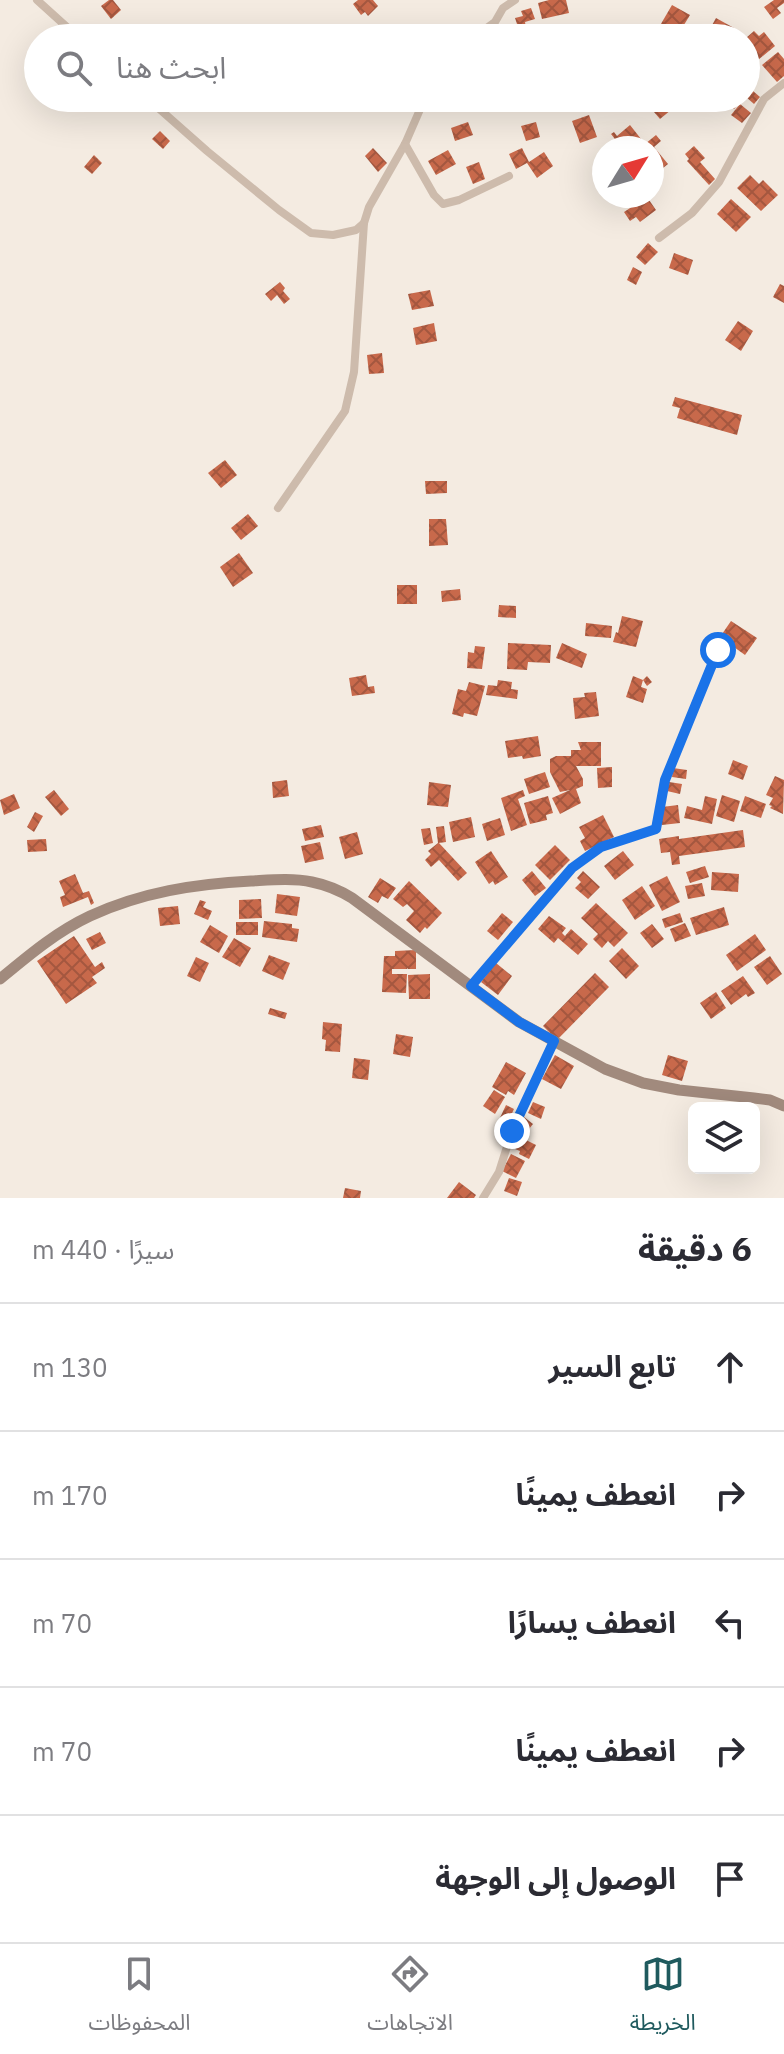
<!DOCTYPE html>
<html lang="ar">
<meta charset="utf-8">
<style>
body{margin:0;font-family:"IBM Plex Sans","Noto Sans Arabic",sans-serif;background:#f2f2f3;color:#2b2b33;direction:rtl}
.controls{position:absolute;right:24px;bottom:24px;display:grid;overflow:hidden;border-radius:12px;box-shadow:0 8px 32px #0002}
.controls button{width:72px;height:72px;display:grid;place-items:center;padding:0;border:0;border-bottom:2px solid #e1e1e2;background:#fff;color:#2b2b33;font:40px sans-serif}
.compass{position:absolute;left:592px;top:136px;width:72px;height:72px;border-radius:50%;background:#fff;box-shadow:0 8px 32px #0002;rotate:53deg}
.stop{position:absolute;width:24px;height:24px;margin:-18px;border:6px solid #1a73e8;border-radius:50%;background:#fff}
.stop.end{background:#1a73e8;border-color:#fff;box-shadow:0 2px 8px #0008}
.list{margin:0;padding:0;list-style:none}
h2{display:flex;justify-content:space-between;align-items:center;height:104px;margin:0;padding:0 32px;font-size:34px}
h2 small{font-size:26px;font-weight:400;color:#7c7c81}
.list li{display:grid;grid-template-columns:52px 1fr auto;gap:24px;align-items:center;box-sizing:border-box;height:128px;padding:0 32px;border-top:2px solid #e1e1e2}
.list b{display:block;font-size:30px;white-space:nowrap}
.list em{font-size:26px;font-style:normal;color:#7c7c81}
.icon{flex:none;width:44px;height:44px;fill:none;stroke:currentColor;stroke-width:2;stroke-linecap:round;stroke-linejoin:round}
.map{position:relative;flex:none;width:784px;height:1198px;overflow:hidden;direction:ltr}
.search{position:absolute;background:#fff;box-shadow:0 8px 32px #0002;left:24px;right:24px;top:24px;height:88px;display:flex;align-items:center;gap:20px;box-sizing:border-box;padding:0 28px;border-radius:44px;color:#7c7c81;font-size:30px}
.sheet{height:744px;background:#fff}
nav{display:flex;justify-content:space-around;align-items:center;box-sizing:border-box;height:112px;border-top:2px solid #e1e1e2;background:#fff;font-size:22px;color:#7c7c81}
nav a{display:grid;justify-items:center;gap:4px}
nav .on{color:#1f5a5e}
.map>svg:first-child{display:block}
.building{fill:url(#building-cross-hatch)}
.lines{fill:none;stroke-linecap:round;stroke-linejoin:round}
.street{stroke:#cdbbac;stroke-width:8}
.secondary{stroke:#a18a7d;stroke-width:11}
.route{stroke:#1a73e8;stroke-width:10}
</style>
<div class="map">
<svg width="784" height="1198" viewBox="0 0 784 1198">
<defs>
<pattern id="building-cross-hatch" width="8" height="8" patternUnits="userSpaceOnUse" patternTransform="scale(2)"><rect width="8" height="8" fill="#c8694b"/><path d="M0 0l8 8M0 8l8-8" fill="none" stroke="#a4573f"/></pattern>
</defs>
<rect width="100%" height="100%" fill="#f4ebe1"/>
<!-- building -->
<g class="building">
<path d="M109,0H113L121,10L111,19L101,6Z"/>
<path d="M358,0H373L378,6L368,16L365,12L361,15L353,4Z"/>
<path d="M549,0H566L569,13L542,19L538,3Z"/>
<path d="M774,0H784V3L777,8L781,13L773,19L764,7Z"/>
<path d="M672,5L690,15L676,38L658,29Z"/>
<path d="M531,8L535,19L525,22L526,28L519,30L515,18L523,16L521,11Z"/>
<path d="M716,18L734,28L729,38H705Z"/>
<path d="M178,27L194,38H170Z"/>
<path d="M754,31L759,36L764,32L775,46L752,65L746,58V38Z"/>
<path d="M778,52L784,59V76L777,82L762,65Z"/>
<path d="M746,85L760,97L754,104L746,97Z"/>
<path d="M637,98H671L677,105L660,119L648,105L645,108Z"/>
<path d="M722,98H744L734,109Z"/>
<path d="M740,104L751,113L742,123L731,115Z"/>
<path d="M589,115L597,137L580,143L572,121Z"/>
<path d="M468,122L473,135L455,141L451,128Z"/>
<path d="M536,122L540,137L526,141L521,126Z"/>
<path d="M630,125L645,144L656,135L661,141L654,147L668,164L652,177V148H622L611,134L614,132L617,136Z"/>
<path d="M160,131L170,141L163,149L152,139Z"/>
<path d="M694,146L705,158L700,162L715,179L709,185L687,161L689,159L685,154Z"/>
<path d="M373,148L387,163L378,172L365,156Z"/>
<path d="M522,148L529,162L544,152L553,166L537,178L527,163L516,169L509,154Z"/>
<path d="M448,150L456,164L436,175L428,161Z"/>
<path d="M94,155L102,163L92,174L84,167Z"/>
<path d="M479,162L485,179L473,184L466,167Z"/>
<path d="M750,175L759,184L763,180L778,195L761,211L737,188Z"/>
<path d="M647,197L656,210L640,222L636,217L630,221L624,212Z"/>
<path d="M731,199L751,217L736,232L717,214Z"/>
<path d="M648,243L658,252L645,265L636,257Z"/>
<path d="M674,253L693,260L688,275L669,268Z"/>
<path d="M633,267L642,272L636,285L627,280Z"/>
<path d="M280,282L285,288L283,291L290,299L284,304L277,295L271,301L265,294Z"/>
<path d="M780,284L784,286V303L773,297Z"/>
<path d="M430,290L434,306L412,310L408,294Z"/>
<path d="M738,321L753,331L741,351L725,340Z"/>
<path d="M434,323L437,341L416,345L413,328Z"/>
<path d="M382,353L384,373L369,374L367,355Z"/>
<path d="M675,397L742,415L737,435L677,418L680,408L672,406Z"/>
<path d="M225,460L237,475L221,488L208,473Z"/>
<path d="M425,481H447V493L426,494Z"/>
<path d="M248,514L258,526L241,540L231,528Z"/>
<path d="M429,519H446L448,545L429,546Z"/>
<path d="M239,553L253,573L233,587L220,567Z"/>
<rect x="397" y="585" width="20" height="19"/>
<path d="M460,589L461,600L442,602L441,591Z"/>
<path d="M499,605L516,606V618L498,617Z"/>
<path d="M622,616L643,621L636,647L613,642L616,632L618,633Z"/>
<path d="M731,621L757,638L745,655L720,637Z"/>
<path d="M586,623L612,626L611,638L585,636Z"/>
<path d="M508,643L551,645L550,663L528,662L527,670L507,669Z"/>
<path d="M562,643L587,654L582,668L556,658Z"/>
<path d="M475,646L485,647L482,669L467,668L468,652L474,653Z"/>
<path d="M366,675L368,687L374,686L375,693L352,696L349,678Z"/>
<path d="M633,676L643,680L647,676L652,682L647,686L643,680L641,687L647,689L643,703L626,697Z"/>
<path d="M498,680L512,682L511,689L518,690L517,699L486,695L488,685L497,686Z"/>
<path d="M469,682L485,686L477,716L464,713L463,717L452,714L458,689L466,691Z"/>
<path d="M596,692L599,716L575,719L573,698L585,697L584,693Z"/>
<path d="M538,736L541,756L523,759L522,756L508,758L505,741Z"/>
<path d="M578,742H601V766H576L583,779V786L576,789L581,803L560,814L552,798L570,790L560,792L550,772V759L556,756H571V750H581Z"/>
<path d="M733,760L748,766L743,780L728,774Z"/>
<path d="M612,767V787L598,788L597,768Z"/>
<path d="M673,768L687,770L686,779L672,777Z"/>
<path d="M545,772L550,787L529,794L524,779Z"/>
<path d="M775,776L784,780L783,814L770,808L772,806L769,805L773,798L766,795Z"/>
<path d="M287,780L289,796L273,798L272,782Z"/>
<path d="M429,782L451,785L448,807L427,805Z"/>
<path d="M669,782L682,784L680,794L667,791Z"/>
<path d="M54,790L69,809L61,816L45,797Z"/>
<path d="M523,790L525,796L518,799L527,825L511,831L501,798Z"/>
<path d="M14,794L20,808L4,815L0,800Z"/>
<path d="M722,795L740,801L734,822L716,816Z"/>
<path d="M548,796L553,813L546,815L547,820L530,824L524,803Z"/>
<path d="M705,796L717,799L712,824L684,818L687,806L702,810Z"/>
<path d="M745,796L766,804L761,818L740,811Z"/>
<path d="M678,805L680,823L662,825V807Z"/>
<path d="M35,812L43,816L34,832L27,827Z"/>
<path d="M603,815L614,837L585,851L580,841L585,838L579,827Z"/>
<path d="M471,817L475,837L453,842L449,822Z"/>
<path d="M500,818L505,835L487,841L482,824Z"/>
<path d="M321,825L324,837L305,841L302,829Z"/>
<path d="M444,826L446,842L439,843L467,873L458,881L439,860L431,867L425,860L431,854L428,851L438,843L436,827Z"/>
<path d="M430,828L433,843L424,845L421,829Z"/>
<path d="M743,830L745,847L679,856L680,864L672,865L670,852L661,853L659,839L679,836V839Z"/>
<path d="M357,832L363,854L345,859L339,837Z"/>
<path d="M46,839L47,851L28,852L27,840Z"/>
<path d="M320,842L324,859L305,863L301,846Z"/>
<path d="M555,845L570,860L550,880L535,865Z"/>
<path d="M491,851L508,877L495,885L493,881L489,884L475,862Z"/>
<path d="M623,851L634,865L615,880L604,866Z"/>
<path d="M705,866L709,877L690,883L686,872Z"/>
<path d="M532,871L546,888L535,896L522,880Z"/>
<path d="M583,871L600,887L588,899L575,888L581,882L577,878Z"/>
<path d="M712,872L739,874L738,892L711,890Z"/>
<path d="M75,874L83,893L89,891L94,903L91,905L88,897L63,907L60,897L65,895L59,881Z"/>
<path d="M667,876L680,902L662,911L649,885Z"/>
<path d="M380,878L396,888L388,899L382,896L378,903L368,897Z"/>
<path d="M409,881L442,913L427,929L425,927L420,933L406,920L414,911L407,904L403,907L393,899Z"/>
<path d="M702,883L705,896L688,899L685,886Z"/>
<path d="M642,886L655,906L635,920L622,900Z"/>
<path d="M277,894L300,897L297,916L275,913Z"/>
<path d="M261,899L262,918L239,919V900Z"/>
<path d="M200,900L206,902L203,907L212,911L208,920L194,914Z"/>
<path d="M596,903L628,933L614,947L608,941L602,948L593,939L598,934L581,918Z"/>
<path d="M178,906L180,924L160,926L158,908Z"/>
<path d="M724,907L729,925L696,935L690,918Z"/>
<path d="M502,913L513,922L498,940L487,931Z"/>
<path d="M680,913L683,922L665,928L662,919Z"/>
<path d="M549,916L566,928L562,933L565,936L571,929L588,944L578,955L558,938L554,943L538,929Z"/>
<path d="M264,921L292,924V928L299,929L297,942L262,937Z"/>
<rect x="236" y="922" width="22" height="13"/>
<path d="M685,923L691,936L675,942L670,929Z"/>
<path d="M652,924L664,939L652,948L640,933Z"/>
<path d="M210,925L228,936L219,953L200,942Z"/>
<path d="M100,932L106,943L92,950L86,939Z"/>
<path d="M755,934L766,950L737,971L726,955Z"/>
<path d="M74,936L95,967L102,962L105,968L92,977L97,983L66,1004L37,961Z"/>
<path d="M234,938L251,948L240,967L222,957Z"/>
<path d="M622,948L639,966L626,979L609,961Z"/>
<path d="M416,950V969H408L407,968V969H392V974H407L406,993L382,992L384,956H395V951Z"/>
<path d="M269,955L290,963L283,980L262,971Z"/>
<path d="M770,956L782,974L767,985L754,967Z"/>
<path d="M196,957L209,963L200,982L187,976Z"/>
<path d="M496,963L512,976L498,995L481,982Z"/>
<path d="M595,973L609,987L557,1040L543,1026Z"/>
<path d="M430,974V999H409L408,975Z"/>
<path d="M743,976L755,993L748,997L746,994L731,1005L721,991Z"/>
<path d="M716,992L726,1008L711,1019L700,1003Z"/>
<path d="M270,1008L287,1013L285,1019L268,1014Z"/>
<path d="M323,1022L342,1024L340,1052L325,1051L326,1040L322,1039Z"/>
<path d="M396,1034L413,1037L410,1057L393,1054Z"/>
<path d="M555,1055L574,1066L561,1089L542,1079Z"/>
<path d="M668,1055L688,1061L682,1081L662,1075Z"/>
<path d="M354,1058L370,1060L368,1080L352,1078Z"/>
<path d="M506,1062L526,1073L514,1095L508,1091L506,1095L492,1087Z"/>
<path d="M494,1090L505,1097L495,1114L483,1106Z"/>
<path d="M533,1102L545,1107L541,1119L528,1113Z"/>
<path d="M506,1105L514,1109L507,1124L499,1120Z"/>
<path d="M524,1117L533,1124L524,1135L516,1128Z"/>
<path d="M520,1137L536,1145L529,1159L519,1154L520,1151L515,1149Z"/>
<path d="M511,1154L525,1161L516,1178L502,1171Z"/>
<path d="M509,1178L522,1182L517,1196L504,1191Z"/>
<path d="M459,1182L476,1195L474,1198H447Z"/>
<path d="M345,1188L361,1191L360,1198H343Z"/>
</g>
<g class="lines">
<!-- street -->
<g class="street">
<path d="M37,0L79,38"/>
<path d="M473,38L495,22L503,8L515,0"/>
<path d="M147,98L207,151L279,210L311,233L333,235L356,230L364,223L369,207L405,144L425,98"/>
<path d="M405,144L434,195L443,204L459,200L509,176"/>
<path d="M659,238L692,213L719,182L764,99L784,83"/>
<path d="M278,508L345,411L354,372L364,223"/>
<path d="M471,986L572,868L601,847L656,829L665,780L718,650"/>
<path d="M483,1198L499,1172L512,1131L554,1041"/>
</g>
<!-- secondary -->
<path class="secondary" d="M0,979C29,955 56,932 90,916C142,892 195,884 251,881C271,880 292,878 312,882C327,885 339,890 352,898L519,1022L605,1069L643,1083L679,1090L754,1098L770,1100L784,1106"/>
</g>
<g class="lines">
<!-- route -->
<path class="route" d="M512,1131L554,1041L519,1022L471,986L572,868L601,847L656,829L665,780L718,650"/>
</g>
</svg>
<div class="controls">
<button><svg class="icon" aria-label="layers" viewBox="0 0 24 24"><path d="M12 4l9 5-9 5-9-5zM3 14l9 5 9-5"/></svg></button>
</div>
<svg class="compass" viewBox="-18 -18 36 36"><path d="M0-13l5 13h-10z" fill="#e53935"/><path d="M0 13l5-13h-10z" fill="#7c7c81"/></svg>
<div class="stop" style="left:718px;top:650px"></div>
<div class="stop end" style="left:512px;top:1131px"></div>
<div class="search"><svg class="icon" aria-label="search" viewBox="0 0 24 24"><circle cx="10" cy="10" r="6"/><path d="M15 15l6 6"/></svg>ابحث هنا</div>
</div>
<section class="sheet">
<h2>6 دقيقة<small>سيرًا · 440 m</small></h2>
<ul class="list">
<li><svg class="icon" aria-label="ahead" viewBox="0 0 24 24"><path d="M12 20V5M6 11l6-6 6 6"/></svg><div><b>تابع السير</b></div><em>130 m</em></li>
<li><svg class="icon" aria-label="right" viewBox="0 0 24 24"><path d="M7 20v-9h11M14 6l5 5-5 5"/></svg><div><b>انعطف يمينًا</b></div><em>170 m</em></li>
<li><svg class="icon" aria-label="left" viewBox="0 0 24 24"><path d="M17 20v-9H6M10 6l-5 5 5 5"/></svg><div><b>انعطف يسارًا</b></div><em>70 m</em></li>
<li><svg class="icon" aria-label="right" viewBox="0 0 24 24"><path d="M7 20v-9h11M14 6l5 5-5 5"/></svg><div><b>انعطف يمينًا</b></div><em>70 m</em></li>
<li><svg class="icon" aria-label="arrive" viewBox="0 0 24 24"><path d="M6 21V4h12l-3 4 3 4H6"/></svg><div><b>الوصول إلى الوجهة</b></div></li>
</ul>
</section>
<nav>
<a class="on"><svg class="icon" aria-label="map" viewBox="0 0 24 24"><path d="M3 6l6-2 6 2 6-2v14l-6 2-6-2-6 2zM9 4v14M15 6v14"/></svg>الخريطة</a>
<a><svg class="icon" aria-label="directions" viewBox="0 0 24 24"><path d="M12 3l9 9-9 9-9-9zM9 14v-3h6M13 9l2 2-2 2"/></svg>الاتجاهات</a>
<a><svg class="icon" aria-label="saved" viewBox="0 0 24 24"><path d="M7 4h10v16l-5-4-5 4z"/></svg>المحفوظات</a>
</nav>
